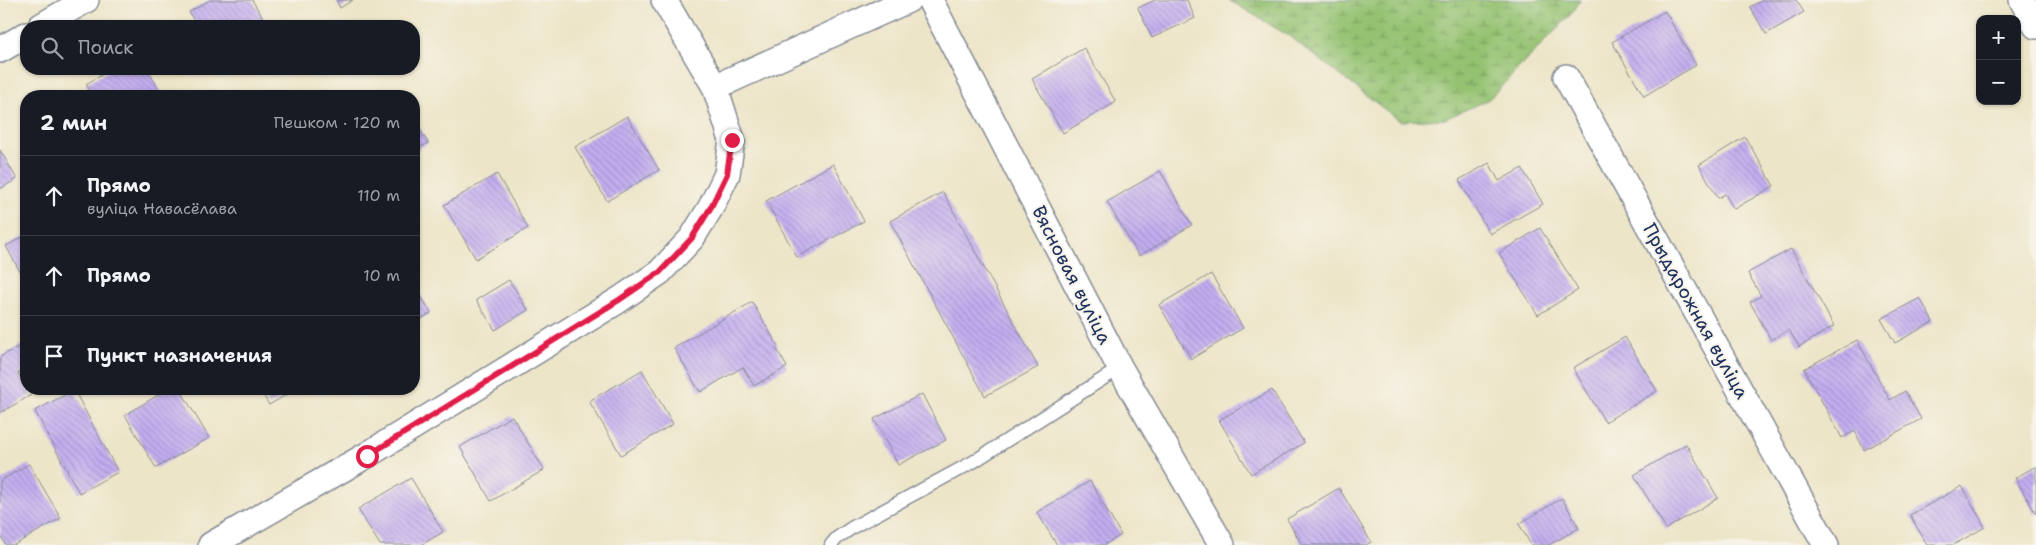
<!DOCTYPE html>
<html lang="ru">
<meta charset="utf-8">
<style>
body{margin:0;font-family:"Shantell Sans",sans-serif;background:#20242c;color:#f1f3f6}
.controls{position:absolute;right:15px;top:15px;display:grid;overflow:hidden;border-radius:10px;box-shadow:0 1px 4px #0004}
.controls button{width:45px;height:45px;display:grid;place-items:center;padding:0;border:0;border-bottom:1px solid #363941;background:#171b24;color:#f1f3f6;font:25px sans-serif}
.stop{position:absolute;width:15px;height:15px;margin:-11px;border:4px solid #e11d48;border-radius:50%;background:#fff}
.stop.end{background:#e11d48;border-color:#fff;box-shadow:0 1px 5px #0008}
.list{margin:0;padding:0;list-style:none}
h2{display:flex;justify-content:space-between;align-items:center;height:65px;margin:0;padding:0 20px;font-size:21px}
h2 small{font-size:16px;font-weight:400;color:#9ea1a6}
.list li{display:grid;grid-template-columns:32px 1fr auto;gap:15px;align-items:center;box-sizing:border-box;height:80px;padding:0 20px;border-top:1px solid #363941}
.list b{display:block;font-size:19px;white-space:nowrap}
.list p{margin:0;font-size:16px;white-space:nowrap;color:#9ea1a6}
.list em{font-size:16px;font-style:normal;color:#9ea1a6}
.icon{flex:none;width:28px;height:28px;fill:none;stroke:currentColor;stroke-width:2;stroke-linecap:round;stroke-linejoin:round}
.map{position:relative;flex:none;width:2036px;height:545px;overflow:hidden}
.search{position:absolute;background:#171b24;box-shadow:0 1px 4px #0004;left:20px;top:20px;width:400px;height:55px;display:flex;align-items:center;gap:12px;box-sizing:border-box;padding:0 18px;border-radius:20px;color:#9ea1a6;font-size:19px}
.panel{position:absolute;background:#171b24;box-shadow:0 1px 4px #0004;left:20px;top:90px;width:400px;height:305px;border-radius:20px}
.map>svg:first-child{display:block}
.wetland{fill:url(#wetland-marsh);stroke:#587868}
.building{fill:url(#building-back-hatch)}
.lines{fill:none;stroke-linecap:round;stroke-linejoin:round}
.lane-casing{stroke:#848a93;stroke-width:15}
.street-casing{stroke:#848a93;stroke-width:28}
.lane{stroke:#fff;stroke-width:12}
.street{stroke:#fff;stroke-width:25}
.route{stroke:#e11d48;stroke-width:6}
.labels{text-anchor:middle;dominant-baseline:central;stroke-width:4;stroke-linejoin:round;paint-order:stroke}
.street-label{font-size:19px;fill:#1b2f5e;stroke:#f7f3e8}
</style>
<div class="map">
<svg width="2036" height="545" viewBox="0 0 2036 545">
<defs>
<pattern id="wetland-marsh" width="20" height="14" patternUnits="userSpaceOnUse" patternTransform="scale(1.25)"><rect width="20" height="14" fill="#94c271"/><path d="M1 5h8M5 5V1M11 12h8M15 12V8" fill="none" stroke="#789e60"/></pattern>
<pattern id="building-back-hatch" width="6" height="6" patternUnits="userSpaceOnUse" patternTransform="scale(1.25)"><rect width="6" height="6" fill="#c4aef0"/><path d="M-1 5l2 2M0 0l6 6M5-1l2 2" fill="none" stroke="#9e8ec6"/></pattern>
</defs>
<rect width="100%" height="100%" fill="#f7f3e8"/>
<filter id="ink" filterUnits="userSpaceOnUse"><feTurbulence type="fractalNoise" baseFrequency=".02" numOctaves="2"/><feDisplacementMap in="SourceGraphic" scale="10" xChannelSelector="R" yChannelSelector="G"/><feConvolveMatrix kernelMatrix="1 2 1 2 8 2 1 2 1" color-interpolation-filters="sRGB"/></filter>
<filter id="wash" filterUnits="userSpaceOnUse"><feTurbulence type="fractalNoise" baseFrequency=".0096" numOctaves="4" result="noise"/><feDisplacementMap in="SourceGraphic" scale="20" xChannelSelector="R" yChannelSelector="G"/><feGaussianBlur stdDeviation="1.12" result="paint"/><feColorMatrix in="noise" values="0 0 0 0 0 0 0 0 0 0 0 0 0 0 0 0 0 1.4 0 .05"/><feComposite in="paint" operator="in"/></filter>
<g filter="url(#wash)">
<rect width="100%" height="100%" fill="#ede5c8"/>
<!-- wetland -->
<path class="wetland" d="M1229,0H1580L1574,11L1489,99L1445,119L1400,121L1289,36Z"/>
<g id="blocks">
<!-- building -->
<g class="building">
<path d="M210,0H252L268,26H197L189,12Z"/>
<path d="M336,0H353L340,8Z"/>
<path d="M1155,0H1187L1195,18L1152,38L1138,8Z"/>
<path d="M1763,0H1796L1804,12L1766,34L1750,7Z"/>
<path d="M1665,11L1696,65L1644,96L1612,42Z"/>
<path d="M1084,48L1116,102L1063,133L1032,79Z"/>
<path d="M112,69H147L163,96H93L86,84Z"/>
<path d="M627,116L659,170L607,201L575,147Z"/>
<path d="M417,124L428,143L414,151V126Z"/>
<path d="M1745,137L1774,186L1734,209L1725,194L1718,198L1699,165Z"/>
<path d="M0,150L17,179L0,189Z"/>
<path d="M1489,163L1499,181L1522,168L1543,204L1490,234L1459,180Z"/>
<path d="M833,164L864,221L797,257L766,201Z"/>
<path d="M1160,171L1192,225L1139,256L1107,202Z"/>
<path d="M497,174L528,228L476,259L444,205Z"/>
<path d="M943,192L1038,367L985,396L890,221Z"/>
<path d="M1540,228L1578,290L1538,315L1499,253Z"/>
<path d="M26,235V283L6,246Z"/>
<path d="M1791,249L1834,326L1799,347L1789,330L1771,340L1750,302L1761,296L1748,273Z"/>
<path d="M1211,274L1243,328L1191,359L1159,305Z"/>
<path d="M509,280L528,310L495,330L476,300Z"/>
<path d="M414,284L431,313L414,323Z"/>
<path d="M1920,298L1933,322L1895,343L1881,319Z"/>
<path d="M752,302L778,346L776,348L787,367L754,386L743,367L700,392L674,348Z"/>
<path d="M1625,337L1657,391L1605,422L1573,368Z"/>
<path d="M1857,340L1890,400L1905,391L1921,419L1864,450L1855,431L1842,438L1804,369Z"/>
<path d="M26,342V369L18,373L31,395L0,413V357Z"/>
<path d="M642,370L673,424L621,455L589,401Z"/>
<path d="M168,389H180L209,438L156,468L125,415Z"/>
<path d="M260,389H296L269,405Z"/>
<path d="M74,390L118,472L79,493L35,411Z"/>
<path d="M1272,390L1304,443L1251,474L1219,420Z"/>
<path d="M922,394L946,440L898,465L874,419Z"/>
<path d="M512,416L544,470L491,501L460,447Z"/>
<path d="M1686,444L1718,498L1666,529L1634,475Z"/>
<path d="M29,464L61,518L14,545H6L0,535V481Z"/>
<path d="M2036,466V514L2015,478Z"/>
<path d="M411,478L443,532L421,545H380L358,509Z"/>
<path d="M1090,481L1121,535L1104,545H1057L1037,512Z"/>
<path d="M1962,486L1985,527L1953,545H1927L1910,515Z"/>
<path d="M1339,488L1371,542L1366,545H1302L1287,519Z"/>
<path d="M1562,498L1579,528L1549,545H1531L1519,524Z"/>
</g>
</g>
</g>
<g filter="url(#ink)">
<use href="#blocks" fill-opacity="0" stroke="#848a93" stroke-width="1"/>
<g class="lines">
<defs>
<path id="lane" d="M831,545L837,538L853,527L973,462L1120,368"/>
<g id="street">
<path d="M930,0L1120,368L1222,545"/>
<path d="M2022,0L2036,26"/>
<path d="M41,26L86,0"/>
<path d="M0,50L26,35"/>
<path d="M1566,77L1826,545"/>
<path d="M715,87L908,0"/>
<path d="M211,545L367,455L619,300L660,272L692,238L711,207L727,174L732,140L715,87L664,0"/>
</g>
</defs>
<!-- lane casing -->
<use href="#lane" class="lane-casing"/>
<!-- street casing -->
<use href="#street" class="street-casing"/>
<!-- lane -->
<use href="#lane" class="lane"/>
<!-- street -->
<use href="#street" class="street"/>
</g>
</g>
<g class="lines" filter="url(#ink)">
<!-- route -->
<path class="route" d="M367,456L619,300L660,272L692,238L711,207L727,174L732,140"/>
</g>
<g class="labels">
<!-- street labels -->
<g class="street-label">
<text transform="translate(1072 275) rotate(63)">Вясновая вуліца</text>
<text transform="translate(1696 311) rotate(61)">Прыдарожная вуліца</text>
</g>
</g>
</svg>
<div class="controls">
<button>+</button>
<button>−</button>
</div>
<div class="stop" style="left:367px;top:456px"></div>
<div class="stop end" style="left:732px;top:140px"></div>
<div class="search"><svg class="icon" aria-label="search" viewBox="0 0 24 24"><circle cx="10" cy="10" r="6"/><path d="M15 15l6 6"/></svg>Поиск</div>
<section class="panel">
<h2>2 мин<small>Пешком · 120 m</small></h2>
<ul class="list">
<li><svg class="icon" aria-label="ahead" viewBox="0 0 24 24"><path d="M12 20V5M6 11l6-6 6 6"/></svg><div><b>Прямо</b><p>вуліца Навасёлава</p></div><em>110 m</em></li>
<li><svg class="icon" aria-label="ahead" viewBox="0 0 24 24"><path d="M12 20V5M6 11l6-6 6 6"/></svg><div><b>Прямо</b></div><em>10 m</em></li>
<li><svg class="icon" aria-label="arrive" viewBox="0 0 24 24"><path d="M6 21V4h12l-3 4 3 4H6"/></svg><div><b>Пункт назначения</b></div></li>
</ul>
</section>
</div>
